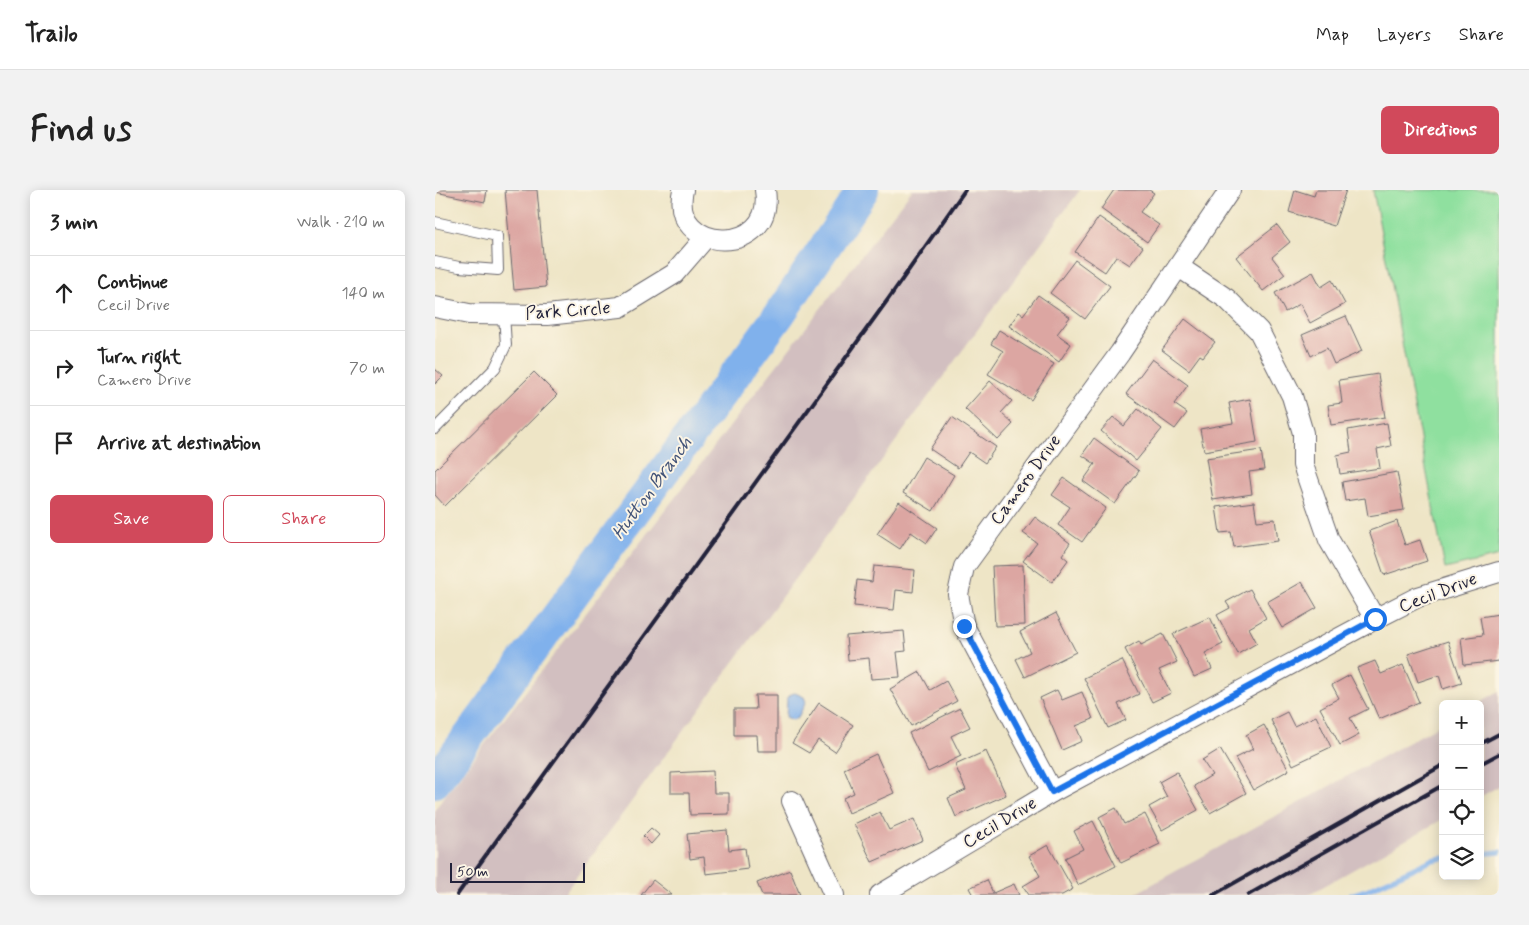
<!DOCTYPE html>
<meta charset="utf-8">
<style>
body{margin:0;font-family:Mynerve,sans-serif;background:#f2f2f2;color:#222}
.controls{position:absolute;right:15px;bottom:15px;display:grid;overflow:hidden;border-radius:8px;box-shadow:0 2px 12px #0003}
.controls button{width:45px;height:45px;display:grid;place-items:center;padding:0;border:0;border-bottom:1px solid #e0e0e0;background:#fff;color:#222;font:25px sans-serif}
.scale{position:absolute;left:15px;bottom:12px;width:135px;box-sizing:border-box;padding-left:5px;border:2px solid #22223b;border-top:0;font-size:14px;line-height:18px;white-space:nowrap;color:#22223b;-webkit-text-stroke:4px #fcf5e5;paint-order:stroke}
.stop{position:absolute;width:15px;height:15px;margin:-11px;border:4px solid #1a73e8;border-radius:50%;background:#fff}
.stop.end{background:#1a73e8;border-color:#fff;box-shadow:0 1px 5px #0008}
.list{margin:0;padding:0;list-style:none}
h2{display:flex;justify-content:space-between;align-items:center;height:65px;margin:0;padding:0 20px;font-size:21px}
h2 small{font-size:16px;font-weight:400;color:#767676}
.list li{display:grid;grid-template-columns:32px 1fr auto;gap:15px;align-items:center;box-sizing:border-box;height:75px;padding:0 20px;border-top:1px solid #e0e0e0}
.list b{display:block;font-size:19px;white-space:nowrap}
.list p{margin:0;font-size:16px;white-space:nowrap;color:#767676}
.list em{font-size:16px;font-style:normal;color:#767676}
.actions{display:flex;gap:10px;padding:15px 20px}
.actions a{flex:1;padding:11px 0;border:1px solid #d1495b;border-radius:8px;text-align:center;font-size:18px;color:#d1495b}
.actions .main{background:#d1495b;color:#fff}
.icon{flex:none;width:28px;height:28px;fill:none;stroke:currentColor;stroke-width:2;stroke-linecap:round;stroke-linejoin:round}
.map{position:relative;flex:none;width:1064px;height:705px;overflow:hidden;border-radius:8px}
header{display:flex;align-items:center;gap:30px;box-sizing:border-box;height:70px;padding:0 25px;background:#fff;border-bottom:1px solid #e0e0e0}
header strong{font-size:24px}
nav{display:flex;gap:28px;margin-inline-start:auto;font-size:18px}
.intro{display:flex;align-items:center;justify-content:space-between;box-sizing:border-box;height:120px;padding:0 30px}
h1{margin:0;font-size:35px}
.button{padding:12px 22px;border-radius:8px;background:#d1495b;color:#fff;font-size:18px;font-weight:700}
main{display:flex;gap:30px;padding:0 30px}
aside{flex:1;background:#fff;border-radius:8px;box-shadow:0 2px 12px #0003}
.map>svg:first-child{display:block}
.industrial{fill:#d2bfc0}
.green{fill:#8fe09f;stroke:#58816d}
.water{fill:#80b1ec;stroke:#516a94}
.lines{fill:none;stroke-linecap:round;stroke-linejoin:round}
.stream{stroke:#80b1ec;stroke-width:5.5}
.river{stroke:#80b1ec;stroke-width:32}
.building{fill:#dca6a2}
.service-casing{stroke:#69666c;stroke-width:12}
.minor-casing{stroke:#69666c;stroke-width:22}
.service{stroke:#fff;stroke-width:10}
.minor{stroke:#fff;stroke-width:20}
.rail{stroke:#22223b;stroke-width:4}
.route{stroke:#1a73e8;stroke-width:6}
.labels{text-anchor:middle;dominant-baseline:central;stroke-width:4;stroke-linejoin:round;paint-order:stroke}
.street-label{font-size:18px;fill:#22223b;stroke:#fcf5e5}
.water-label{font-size:19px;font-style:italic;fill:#435479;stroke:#fcf5e5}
</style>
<header>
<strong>Trailo</strong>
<nav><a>Map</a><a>Layers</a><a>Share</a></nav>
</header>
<div class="intro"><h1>Find us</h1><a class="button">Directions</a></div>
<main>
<aside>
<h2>3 min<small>Walk · 210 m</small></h2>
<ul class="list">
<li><svg class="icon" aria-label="ahead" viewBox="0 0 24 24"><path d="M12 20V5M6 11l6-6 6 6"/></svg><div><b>Continue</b><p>Cecil Drive</p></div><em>140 m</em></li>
<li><svg class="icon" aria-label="right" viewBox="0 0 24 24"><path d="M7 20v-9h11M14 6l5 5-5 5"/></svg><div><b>Turn right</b><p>Camero Drive</p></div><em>70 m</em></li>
<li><svg class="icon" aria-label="arrive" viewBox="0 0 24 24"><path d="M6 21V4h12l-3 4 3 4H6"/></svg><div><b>Arrive at destination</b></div></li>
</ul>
<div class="actions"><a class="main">Save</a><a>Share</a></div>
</aside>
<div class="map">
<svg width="1064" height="705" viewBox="0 0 1064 705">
<rect width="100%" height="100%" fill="#fcf5e5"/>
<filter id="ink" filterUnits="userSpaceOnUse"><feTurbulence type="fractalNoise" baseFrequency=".02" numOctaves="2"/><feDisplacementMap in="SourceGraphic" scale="10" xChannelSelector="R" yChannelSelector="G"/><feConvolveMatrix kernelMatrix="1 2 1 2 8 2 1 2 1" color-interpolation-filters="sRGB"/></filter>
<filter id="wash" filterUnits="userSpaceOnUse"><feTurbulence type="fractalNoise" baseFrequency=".0096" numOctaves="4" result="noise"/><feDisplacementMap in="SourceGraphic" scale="20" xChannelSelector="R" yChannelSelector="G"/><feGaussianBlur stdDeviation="1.12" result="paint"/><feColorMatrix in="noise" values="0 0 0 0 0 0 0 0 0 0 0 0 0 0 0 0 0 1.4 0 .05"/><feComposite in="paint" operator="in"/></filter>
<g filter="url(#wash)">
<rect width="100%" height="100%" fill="#eee5c6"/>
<!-- industrial -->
<g class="industrial">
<path d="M477,0H645L128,705H0V619Z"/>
<path d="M1064,501V596L1045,607V514H1042Z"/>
<path d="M1008,533V629L873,705H698Z"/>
</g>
<!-- green -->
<path class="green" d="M938,0H1064V366L1010,379Z"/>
<!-- water -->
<path class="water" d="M360,503L369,507L371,512L363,527L358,530L351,527L352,509L356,504Z"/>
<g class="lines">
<!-- stream -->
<g class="stream">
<path d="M1045,664L1064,662"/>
<path d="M916,705L934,699L997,670L1008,668"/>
</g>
<!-- river -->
<path class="river" d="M0,592L344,125L428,0"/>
</g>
<g id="blocks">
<!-- building -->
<g class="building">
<path d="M0,0H52L50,12L0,2Z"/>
<path d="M70,0H102L111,97L79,100Z"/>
<path d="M679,0H714L719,3L705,22L724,35L712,52L666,19Z"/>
<path d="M860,0L879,6L881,0H911L899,36L854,22Z"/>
<path d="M664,27L708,57L695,75L681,66L670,82L640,62Z"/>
<path d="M842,35L855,52L837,67L850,84L828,101L801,67Z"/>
<path d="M640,70L675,96L650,129L615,103Z"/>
<path d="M878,82L886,97L897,90L910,114L875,133L865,114L850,122L840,103Z"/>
<path d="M603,105L635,127L622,144L636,154L624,172L574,136L584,122L588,125Z"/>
<path d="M911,126L927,161L899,174L892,158L876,166L867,145Z"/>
<path d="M750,129L780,152L768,167L765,165L754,180L727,160Z"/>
<path d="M564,140L619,174L596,210L553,184L568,161L556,154Z"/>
<path d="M717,169L753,195L739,214L752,223L740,239L691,204Z"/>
<path d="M0,179L8,186L0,194Z"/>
<path d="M99,182L122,205L10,316L0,305V280Z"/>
<path d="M943,184L950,227L896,235L893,215L907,213L904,190Z"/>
<path d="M555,191L577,211L566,223L578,234L563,250L530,219Z"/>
<path d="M815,209L822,252L769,261L765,239L798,233L794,213Z"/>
<path d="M703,219L727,239L701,271L666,241L678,227L689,236Z"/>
<path d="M517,227L561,257L550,273L534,262L523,278L495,259Z"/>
<path d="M952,233L956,256L942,259L945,278L905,284L902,265L916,262L913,240Z"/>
<path d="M659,248L704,281L680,314L648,291L660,274L647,265Z"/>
<path d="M826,260L829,280L814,282L817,304L778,310L771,268Z"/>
<path d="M489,267L519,285L498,321L468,303Z"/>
<path d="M962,282L969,320L933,326L930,308L910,311L907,292Z"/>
<path d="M629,288L671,318L647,352L623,335L635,317L617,305Z"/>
<path d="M464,312L502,338L492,353L476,342L465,359L442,344Z"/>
<path d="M819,312L822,331L840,329L843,351L799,357L796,342L785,343L781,317Z"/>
<path d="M600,327L635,353L627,365L633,370L617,392L588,371L602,353L588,343Z"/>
<path d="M962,331L970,355L985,350L992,371L949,385L934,341Z"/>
<path d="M588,375L590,435L560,436L557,376Z"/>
<path d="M439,376L480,380L478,402L461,400L459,420L419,416L422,390L437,392Z"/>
<path d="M867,392L882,418L847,438L832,412Z"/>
<path d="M815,399L831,428L814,438L822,453L803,464L782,425L795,418L791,412Z"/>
<path d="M621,423L641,462L590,487L581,469L595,462L585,442Z"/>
<path d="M1064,424V471L1029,475L1026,448L1048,445L1045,427Z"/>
<path d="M775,427L788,454L770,463L777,479L759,487L738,444Z"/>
<path d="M469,441L471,461L462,462L465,487L436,489L434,468L413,470L411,446Z"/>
<path d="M728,444L742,472L724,480L736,503L717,512L690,459L704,451L706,455Z"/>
<path d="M1013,451L1027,493L1008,499L1004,485L983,492L973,464Z"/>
<path d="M687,470L704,504L683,514L691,530L673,538L649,488Z"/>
<path d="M940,471L946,484L968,475L984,512L944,529L922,478Z"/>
<path d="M485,482L495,500L511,491L522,511L476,536L455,499Z"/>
<path d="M915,485L933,519L915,528L924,545L905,555L885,518L904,508L897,495Z"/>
<path d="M622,500L627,510L647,502L658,529L641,536L647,551L627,560L605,508Z"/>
<path d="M320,505H342V561H323L322,545H299V519H321Z"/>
<path d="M384,513L418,535L400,562L383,550L374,563L357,553Z"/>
<path d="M525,518L535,537L516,546L526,566L493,582L474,543Z"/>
<path d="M852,522L859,536L881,526L896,557L858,575L836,530Z"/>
<path d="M829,535L854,580L818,600L800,568L818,559L811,545Z"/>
<path d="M785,559L811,603L775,623L759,596L777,585L767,570Z"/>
<path d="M551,561L571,605L521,627L513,608L531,600L520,575Z"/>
<path d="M441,564L459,603L414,623L408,608L419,603L409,579Z"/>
<path d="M278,581L279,603H294V624L255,625L254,603H236V583Z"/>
<path d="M742,582L763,620L727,640L714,617L732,607L724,592Z"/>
<path d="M681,618L689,634L710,624L725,654L686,673L664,627Z"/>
<path d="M445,622L454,640L479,629L488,650L437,672L419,634Z"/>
<path d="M658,631L681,676L643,695L630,668L648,659L639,641Z"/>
<path d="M216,638L224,645L216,654L208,646Z"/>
<path d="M292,640L294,660L310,658L313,679L271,684L269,667L255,669L252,644Z"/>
<path d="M613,655L638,699L627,705H594L588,696L605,686L594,666Z"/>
<path d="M355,680L365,705H327L322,693Z"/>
<path d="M218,690L237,705H206Z"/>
<path d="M552,690L558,703L579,694L584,705H538L534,698Z"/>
</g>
</g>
</g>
<g filter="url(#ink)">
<use href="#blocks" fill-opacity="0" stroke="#69666c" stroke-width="1"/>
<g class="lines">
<defs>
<g id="service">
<path d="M0,32L62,46L63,80L24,77L0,72"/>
<path d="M0,239L60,178L71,155L69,124"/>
</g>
<g id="minor">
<path d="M248,0C233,63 341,69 330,0"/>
<path d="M744,77L792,109L824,141L857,206L868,243V275L894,350L940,429"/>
<path d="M0,117L34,124L112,125L185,117L239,84L271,47"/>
<path d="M617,602L529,436L523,404L529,377L685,163L795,0"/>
<path d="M357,611L399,705"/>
<path d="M445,705L617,602L940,429L983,407L1064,382"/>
</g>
</defs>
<!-- service casing -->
<use href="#service" class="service-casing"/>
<!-- minor casing -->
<use href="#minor" class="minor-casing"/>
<!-- service -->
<use href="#service" class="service"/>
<!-- minor -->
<use href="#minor" class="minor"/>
<!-- rail -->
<g class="rail">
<path d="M1045,554L1064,544"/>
<path d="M1045,574L1064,564"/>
<path d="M22,705L454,108L530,0"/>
<path d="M778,705L1008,575"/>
<path d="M813,705L1008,595"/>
</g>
</g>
</g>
<g class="lines" filter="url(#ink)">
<!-- route -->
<path class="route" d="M529,436L617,602L940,429"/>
</g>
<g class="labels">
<!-- street labels -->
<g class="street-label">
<text transform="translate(133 121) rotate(-4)">Park Circle</text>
<text transform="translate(591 290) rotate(-54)">Camero Drive</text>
<text transform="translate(1003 403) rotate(-21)">Cecil Drive</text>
<text transform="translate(565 633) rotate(-31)">Cecil Drive</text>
</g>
<!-- water labels -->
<g class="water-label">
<text transform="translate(217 298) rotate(-54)">Hutton Branch</text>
</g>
</g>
</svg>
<div class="controls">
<button>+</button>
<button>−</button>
<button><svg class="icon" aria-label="locate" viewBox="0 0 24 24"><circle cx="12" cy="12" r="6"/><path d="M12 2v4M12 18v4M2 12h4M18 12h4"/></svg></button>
<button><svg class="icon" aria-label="layers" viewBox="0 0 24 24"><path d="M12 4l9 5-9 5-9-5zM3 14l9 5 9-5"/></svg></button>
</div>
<div class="scale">50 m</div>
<div class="stop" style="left:940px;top:429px"></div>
<div class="stop end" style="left:529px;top:436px"></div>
</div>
</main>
